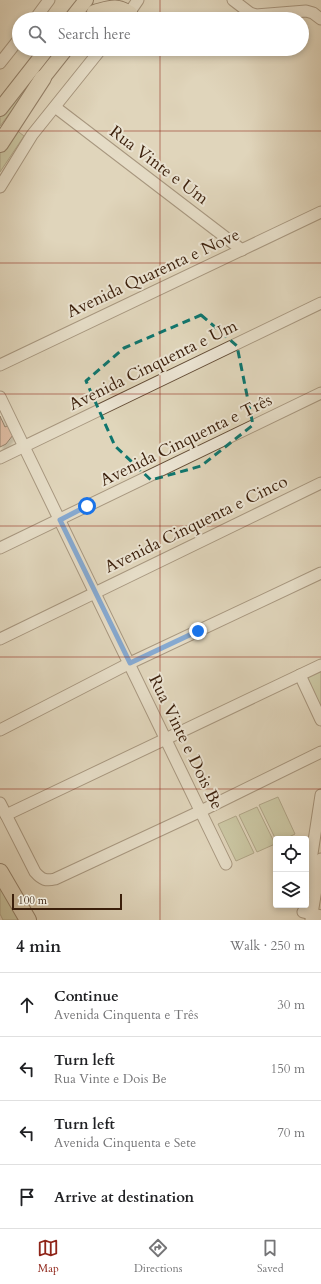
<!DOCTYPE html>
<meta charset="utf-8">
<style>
body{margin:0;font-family:Cardo,serif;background:#f2f2f2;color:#202124}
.controls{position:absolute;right:12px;bottom:12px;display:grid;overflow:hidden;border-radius:4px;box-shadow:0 2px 6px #0003}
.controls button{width:36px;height:36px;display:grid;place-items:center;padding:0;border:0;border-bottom:1px solid #e0e0e0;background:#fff;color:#202124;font:20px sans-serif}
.scale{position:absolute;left:12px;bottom:10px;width:110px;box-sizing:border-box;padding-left:4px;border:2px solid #3b1f0b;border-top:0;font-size:11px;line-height:14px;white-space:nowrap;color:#3b1f0b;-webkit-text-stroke:3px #ebe4d3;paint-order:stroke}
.stop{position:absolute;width:12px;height:12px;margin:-9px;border:3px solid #1a73e8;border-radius:50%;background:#fff}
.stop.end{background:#1a73e8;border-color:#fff;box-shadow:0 1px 4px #0008}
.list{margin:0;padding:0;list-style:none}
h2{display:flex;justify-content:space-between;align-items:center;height:52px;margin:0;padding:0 16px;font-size:17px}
h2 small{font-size:13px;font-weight:400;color:#757577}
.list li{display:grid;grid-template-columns:26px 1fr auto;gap:12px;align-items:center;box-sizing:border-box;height:64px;padding:0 16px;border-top:1px solid #e0e0e0}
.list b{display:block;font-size:15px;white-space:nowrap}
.list p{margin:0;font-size:13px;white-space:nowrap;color:#757577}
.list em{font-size:13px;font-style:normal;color:#757577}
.icon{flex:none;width:22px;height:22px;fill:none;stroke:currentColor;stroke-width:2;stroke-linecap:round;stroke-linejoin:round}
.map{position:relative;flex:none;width:321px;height:920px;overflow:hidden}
.search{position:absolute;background:#fff;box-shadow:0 2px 6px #0003;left:12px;right:12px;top:12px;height:44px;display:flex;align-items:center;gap:10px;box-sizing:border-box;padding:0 14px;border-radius:22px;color:#757577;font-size:15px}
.sheet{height:308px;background:#fff}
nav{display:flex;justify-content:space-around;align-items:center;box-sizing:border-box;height:56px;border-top:1px solid #e0e0e0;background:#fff;font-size:11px;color:#757577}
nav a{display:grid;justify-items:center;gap:2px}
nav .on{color:#8f2418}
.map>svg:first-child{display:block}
.green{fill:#b5bd8e;stroke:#786e4c}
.building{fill:#d7997f;stroke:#3b1f0b;filter:url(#shadow)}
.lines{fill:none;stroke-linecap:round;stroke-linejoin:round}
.minor-casing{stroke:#644d37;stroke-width:13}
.major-casing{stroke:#3b1f0b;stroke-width:16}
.highway-casing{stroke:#3b1f0b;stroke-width:18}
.minor{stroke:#ebe4d3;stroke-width:11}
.major{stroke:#e0d6bb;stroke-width:14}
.highway{stroke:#e0d6bb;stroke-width:16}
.route{stroke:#1a73e8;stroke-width:5}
.marked{fill:none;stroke:#0f766e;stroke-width:3;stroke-dasharray:8 5;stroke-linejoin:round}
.grid{fill:none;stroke:#8f2418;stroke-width:1;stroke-opacity:0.55}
.labels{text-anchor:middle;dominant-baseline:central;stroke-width:4;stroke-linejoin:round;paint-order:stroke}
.street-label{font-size:17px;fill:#3b1f0b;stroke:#ebe4d3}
</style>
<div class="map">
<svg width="321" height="920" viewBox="0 0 321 920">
<defs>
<filter id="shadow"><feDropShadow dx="3" dy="3" stdDeviation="1" flood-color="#0004"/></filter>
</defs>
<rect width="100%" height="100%" fill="#e0d6bb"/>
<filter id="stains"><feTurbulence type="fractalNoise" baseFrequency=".005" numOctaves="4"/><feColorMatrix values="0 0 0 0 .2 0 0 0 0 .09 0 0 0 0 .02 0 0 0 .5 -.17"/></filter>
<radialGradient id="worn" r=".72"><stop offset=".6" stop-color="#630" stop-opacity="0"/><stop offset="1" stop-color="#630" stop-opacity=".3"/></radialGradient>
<!-- green -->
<g class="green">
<path d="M30,76L35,80L0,126V116Z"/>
<path d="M15,129L24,136L0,172V151Z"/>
<path d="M321,667V712L303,676Z"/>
<path d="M278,797L295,834L285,839L276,840L259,805Z"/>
<path d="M257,807L275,844L257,852L239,815Z"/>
<path d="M236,816L254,853L236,861L218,824Z"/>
<path d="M0,882L23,920H3L0,914Z"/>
</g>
<!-- building -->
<path class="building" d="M0,416L5,427L9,425L13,435L6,444L0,447Z"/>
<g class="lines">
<defs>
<g id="minor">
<path d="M233,0L250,13L256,15L306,11L313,13L321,19"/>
<path d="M35,19L49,0"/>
<path d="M125,19L138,0"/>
<path d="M0,63L19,39"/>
<path d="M55,107L242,250"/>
<path d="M0,187L32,135L101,49"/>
<path d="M0,365L321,212"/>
<path d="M0,397L226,864"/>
<path d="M0,458L321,303"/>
<path d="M0,548L321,393"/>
<path d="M0,639L321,483"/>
<path d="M300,675L321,720"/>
<path d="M0,730L130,663L321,573"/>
<path d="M0,803L35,872C42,880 46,881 55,879L201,811L321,752"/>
<path d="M6,815L321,665"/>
<path d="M306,893L321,795"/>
<path d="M303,912L321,916"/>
<path d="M311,920L321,859"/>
</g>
<g id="major">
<path d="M94,12C110,8 115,4 130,13"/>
<path d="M71,19L86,0"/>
<path d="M43,78L66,49"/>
<path d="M0,109L47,49"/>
</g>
<g id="highway">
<path d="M0,144L43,78"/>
<path d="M0,872L28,920"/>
</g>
</defs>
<!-- minor casing -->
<use href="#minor" class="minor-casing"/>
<!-- major casing -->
<use href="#major" class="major-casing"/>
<!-- highway casing -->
<use href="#highway" class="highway-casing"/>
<!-- minor -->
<use href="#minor" class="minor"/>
<!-- major -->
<use href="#major" class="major"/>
<!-- highway -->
<use href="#highway" class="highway"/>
</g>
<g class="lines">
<!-- route -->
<path class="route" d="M87,506L60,520L130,663L198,631"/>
</g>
<!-- marked area -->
<path d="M0 0H321V920H0ZM201,315L237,346L253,425L201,466L151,480L115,446L86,381L124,348Z" fill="#e0d6bb" fill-opacity=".55" fill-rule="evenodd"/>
<path class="marked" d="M201,315L237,346L253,425L201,466L151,480L115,446L86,381L124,348Z"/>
<!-- grid -->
<path class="grid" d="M160,0V19M160,49V920M0,131H321M0,263H321M0,394H321M0,526H321M0,657H321M0,789H321"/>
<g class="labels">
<!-- street labels -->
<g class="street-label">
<text transform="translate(159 165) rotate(37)">Rua Vinte e Um</text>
<text transform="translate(153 273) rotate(-25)">Avenida Quarenta e Nove</text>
<text transform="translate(153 365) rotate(-26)">Avenida Cinquenta e Um</text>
<text transform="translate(186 440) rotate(-26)">Avenida Cinquenta e Três</text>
<text transform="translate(196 524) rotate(-26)">Avenida Cinquenta e Cinco</text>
<text transform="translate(186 742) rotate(64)">Rua Vinte e Dois Be</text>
</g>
</g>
<rect width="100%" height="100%" filter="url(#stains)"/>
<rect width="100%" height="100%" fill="url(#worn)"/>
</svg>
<div class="controls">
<button><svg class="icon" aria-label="locate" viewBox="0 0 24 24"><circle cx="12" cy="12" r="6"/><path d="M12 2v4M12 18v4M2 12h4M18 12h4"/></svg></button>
<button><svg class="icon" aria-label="layers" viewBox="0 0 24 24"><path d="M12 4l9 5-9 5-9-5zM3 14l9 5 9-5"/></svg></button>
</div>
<div class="scale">100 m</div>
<div class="stop" style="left:87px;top:506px"></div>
<div class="stop end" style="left:198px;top:631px"></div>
<div class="search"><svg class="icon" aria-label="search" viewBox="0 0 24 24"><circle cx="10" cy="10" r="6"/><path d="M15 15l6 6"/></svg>Search here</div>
</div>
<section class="sheet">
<h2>4 min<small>Walk · 250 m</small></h2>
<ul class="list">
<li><svg class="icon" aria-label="ahead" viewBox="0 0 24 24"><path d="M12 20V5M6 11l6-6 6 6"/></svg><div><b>Continue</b><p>Avenida Cinquenta e Três</p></div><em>30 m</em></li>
<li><svg class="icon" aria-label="left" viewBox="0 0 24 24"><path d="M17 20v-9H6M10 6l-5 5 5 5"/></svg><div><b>Turn left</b><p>Rua Vinte e Dois Be</p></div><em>150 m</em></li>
<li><svg class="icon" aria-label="left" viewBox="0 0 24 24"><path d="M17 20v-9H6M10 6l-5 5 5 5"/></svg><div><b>Turn left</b><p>Avenida Cinquenta e Sete</p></div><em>70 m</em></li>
<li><svg class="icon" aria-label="arrive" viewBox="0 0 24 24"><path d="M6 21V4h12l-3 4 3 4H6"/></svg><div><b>Arrive at destination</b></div></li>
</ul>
</section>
<nav>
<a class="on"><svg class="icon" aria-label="map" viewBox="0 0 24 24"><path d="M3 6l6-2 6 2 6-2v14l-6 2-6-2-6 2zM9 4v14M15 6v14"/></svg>Map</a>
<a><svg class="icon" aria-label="directions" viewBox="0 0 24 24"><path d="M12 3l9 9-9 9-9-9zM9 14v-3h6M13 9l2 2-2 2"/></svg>Directions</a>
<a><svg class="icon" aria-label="saved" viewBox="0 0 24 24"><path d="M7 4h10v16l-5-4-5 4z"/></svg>Saved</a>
</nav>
